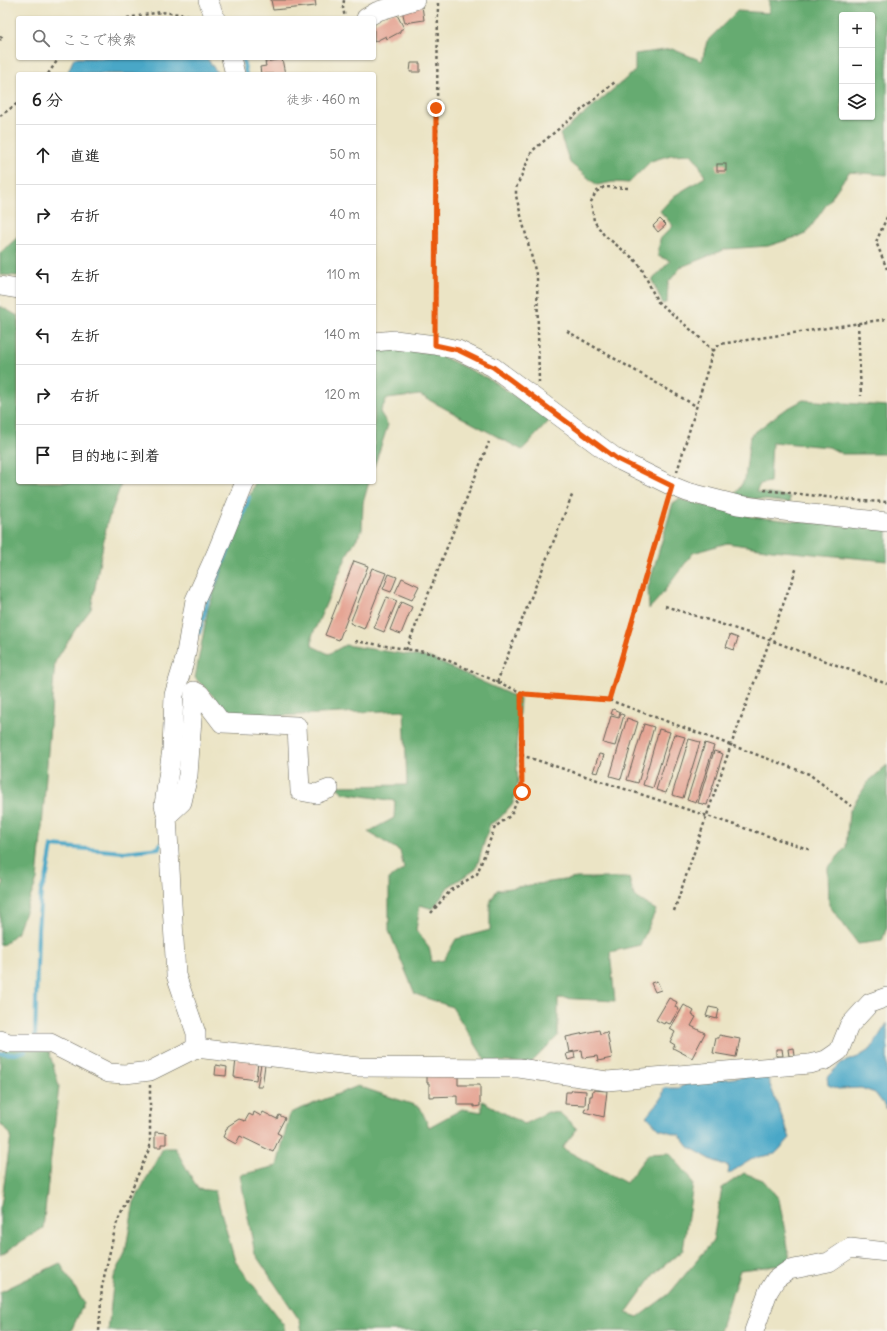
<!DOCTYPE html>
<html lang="ja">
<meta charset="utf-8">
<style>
body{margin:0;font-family:Delius,"Klee One",sans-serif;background:#f6f6f6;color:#222}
.controls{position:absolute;right:12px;top:12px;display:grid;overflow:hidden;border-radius:4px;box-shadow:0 1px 3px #0004}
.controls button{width:36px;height:36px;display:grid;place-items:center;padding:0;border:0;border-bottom:1px solid #e0e0e0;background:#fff;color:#222;font:20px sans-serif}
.stop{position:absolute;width:12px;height:12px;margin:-9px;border:3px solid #ea580c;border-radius:50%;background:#fff}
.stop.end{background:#ea580c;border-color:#fff;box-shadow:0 1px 4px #0008}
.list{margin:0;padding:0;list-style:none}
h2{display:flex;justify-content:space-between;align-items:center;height:52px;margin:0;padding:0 16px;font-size:17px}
h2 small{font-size:13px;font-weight:400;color:#767676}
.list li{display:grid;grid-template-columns:26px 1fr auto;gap:12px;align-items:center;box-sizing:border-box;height:60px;padding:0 16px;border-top:1px solid #e0e0e0}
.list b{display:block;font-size:15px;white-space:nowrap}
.list em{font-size:13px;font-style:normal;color:#767676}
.icon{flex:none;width:22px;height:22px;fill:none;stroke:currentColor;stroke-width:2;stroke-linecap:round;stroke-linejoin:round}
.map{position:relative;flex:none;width:887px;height:1331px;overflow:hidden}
.search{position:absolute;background:#fff;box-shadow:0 1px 3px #0004;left:16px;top:16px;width:360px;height:44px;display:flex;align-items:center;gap:10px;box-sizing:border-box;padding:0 14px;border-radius:4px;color:#767676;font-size:15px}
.panel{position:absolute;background:#fff;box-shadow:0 1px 3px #0004;left:16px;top:72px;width:360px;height:412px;border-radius:4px}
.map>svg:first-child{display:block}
.forest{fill:#66ab71;stroke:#416446;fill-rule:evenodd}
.water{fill:#48a7c7;stroke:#326272}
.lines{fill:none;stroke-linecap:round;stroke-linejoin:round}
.stream{stroke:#48a7c7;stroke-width:4}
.building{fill:#e5a594}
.minor-casing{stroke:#646257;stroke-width:20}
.path{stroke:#646257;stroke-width:2.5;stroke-dasharray:3 3;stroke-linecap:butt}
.minor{stroke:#fff;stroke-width:19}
.route{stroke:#ea580c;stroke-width:5}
</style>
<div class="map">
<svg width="887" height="1331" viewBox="0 0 887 1331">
<rect width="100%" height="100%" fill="#f7f3e8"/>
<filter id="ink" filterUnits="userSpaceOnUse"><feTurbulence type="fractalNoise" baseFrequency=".025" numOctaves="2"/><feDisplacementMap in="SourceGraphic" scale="8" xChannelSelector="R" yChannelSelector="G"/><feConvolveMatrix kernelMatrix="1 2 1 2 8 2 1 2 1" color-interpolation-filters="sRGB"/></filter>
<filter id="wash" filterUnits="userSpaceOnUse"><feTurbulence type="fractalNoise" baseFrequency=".012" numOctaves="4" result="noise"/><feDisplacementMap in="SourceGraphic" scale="16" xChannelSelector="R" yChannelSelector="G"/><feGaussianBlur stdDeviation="0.9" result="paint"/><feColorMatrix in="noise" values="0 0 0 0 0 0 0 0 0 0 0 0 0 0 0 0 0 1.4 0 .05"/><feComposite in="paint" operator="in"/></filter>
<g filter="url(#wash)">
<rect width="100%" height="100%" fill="#ebe4c5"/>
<!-- forest -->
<g class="forest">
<path d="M769,0H887V175L849,172L806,234L768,246L726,249L681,267L668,283L667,302L663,304L652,280L670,261L658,256L660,239L673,226L660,211L674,196L705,177L698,162L691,154L671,155L651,161L629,183L613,182L597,185L570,163L560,134L635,71V54L672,49L702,61L707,41L737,11L769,13ZM842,15H872V117H842Z"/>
<path d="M18,237V276L0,275V253Z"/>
<path d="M0,306L18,316V482H122L107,523L91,609L75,630L55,662L42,827L37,880L17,933L4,944L0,945V893L4,881L0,880Z"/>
<path d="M393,349L435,353L491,380L550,420L522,450L420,395L387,399L380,412L388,425L374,467V351Z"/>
<path d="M803,400L887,406V454H842L829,447L772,442L770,482L760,484L756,492L790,497L789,503L734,496L745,479L750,436L781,412Z"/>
<path d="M255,482H369L363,503L362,530L349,551L312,636V646L329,654L345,645L430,658L520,699L516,749L518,783L513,803L499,819L490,824L476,869L448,887L433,909L420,905L416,930L429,947L432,962L444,960L456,939L490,930V902L497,890L577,878H629L634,896L656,910L640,945L610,952L615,1001L558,998V1036L531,1063L486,1061L452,1007L415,994L389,931V879L404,869L400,851L368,832L394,818L395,801L344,793L335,786L407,785L404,710L235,718L195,678L208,609Z"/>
<path d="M679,499L753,517L887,530V561L772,550L727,543L693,553L659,598L649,609L648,588L673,503Z"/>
<path d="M887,765V927L882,941L858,944L829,905L828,868L846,847L849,812L868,782Z"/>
<path d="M7,1046L49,1051L59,1086L43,1228L0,1255V1207L1,1206L11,1135L0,1123V1054Z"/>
<path d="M358,1086L420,1107L429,1127L462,1109L482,1112V1101L524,1124L548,1112L560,1113L577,1129L562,1148L626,1183L648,1154L669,1153L690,1177L693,1184L683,1250L654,1274L626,1313L638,1317L669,1294L713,1241L722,1188L744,1173L763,1180L779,1199L791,1264L740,1270L720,1331H302L300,1321L255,1254L240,1175L277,1166L290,1113Z"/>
<path d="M163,1148H175L198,1189L215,1191L235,1261L284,1326V1331H108L114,1277L125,1254L134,1202Z"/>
<path d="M60,1263L84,1303L71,1331H0V1292Z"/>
</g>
<!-- water -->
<g class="water">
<path d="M74,58H207L218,74H67Z"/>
<path d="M887,1023V1109L875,1093L861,1088L838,1089L828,1085L827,1077L841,1063L858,1057L871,1049Z"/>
<path d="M766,1074L790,1138L775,1154L754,1158L728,1174L729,1167L712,1160L689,1147L680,1135L659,1129L647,1116L662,1098L664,1088H678L686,1084Z"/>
</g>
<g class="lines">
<!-- stream -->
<g class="stream">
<path d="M242,58L244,64L246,74"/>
<path d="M199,633L208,599L243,515L249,497"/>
<path d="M35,1037L38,930L41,891L47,875L52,846L124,852L159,848L160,844"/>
<path d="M0,1053L15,1054L25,1051"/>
</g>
</g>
<g id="blocks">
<!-- building -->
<g class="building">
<path d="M271,0H315L316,6L273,10Z"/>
<path d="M422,6L424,20L405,23L402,10Z"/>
<path d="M395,11L404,28L400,30V32L387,39L386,36L374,42V23Z"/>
<path d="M282,59L285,74H261L260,67L266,66L265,62Z"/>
<path d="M411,63H420V72H410Z"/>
<rect x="717" y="164" width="9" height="7"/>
<path d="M660,219L666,225L658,232L653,226Z"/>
<path d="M354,561L368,566L339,640L325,635Z"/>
<path d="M372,568L386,573L364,629L350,623Z"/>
<path d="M389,574L397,577L391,592L383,589Z"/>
<path d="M402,578L419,586L412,600L395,593Z"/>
<path d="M387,597L397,601L384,632L374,628Z"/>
<path d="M401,602L412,607L401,634L390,630Z"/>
<path d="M730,635L738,638L734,650L726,647Z"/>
<path d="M613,709L620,712L619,716L611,714Z"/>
<path d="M621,714L624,715L615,746L603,743L611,716L619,718Z"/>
<path d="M627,718L638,722L621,779L610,776Z"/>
<path d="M644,724L654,727L638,783L627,780Z"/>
<path d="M659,729L670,732L653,788L643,785Z"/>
<path d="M674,734L685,737L666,793L656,790Z"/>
<path d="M689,739L700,742L683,798L672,795Z"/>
<path d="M705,743L714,746L696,803L687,800Z"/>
<path d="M714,751L723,754L707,805L698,803Z"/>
<path d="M599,754L604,755L598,773L593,772Z"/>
<path d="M657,981L661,990L655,992L651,983Z"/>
<path d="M669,998L677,1002L675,1007L679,1009L670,1024L665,1022L664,1024L656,1020Z"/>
<path d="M684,1005L694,1011L692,1015L696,1017L691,1026L705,1033L692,1058L673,1048L675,1045L670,1042L675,1032L670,1029Z"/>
<path d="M709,1007L719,1009L717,1019L706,1016Z"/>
<path d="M599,1030L600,1034L607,1032L612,1058L598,1061L597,1056L583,1058L582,1050L569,1052L566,1037Z"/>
<path d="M719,1035L740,1039L736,1057L713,1053L716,1038H719Z"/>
<path d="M794,1048L795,1056H789L788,1049Z"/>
<path d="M776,1049H782L783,1056H776Z"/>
<path d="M574,1052L575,1058L568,1060L566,1054Z"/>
<path d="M236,1059L258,1062L256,1080L234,1077Z"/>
<path d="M261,1064L265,1065L262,1087H257Z"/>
<path d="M216,1065L227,1067L226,1076L215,1075Z"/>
<path d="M458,1075V1085H480V1106L474,1107V1105H457V1096L429,1097V1083H427V1076Z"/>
<path d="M572,1090L586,1091L585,1105L565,1104L566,1092H571Z"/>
<path d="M593,1090L607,1091L604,1117L584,1112L585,1108L589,1109L590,1096H592Z"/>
<path d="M254,1112L261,1116L263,1112L277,1119L279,1115L285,1118L277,1133L281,1135L273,1152L240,1136L236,1144L223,1137L228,1126L239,1119L245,1121L249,1114L253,1116Z"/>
<path d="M155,1132L166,1133V1144H161V1147H155Z"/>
</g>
</g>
</g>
<g filter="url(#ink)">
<use href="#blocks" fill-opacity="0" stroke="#646257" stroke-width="1"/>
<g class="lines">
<defs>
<g id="minor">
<path d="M208,0L215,18"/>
<path d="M366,18L378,11L415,0"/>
<path d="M231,58L235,74"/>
<path d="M0,286L18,289"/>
<path d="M374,342L395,340L435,345L458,350L493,367L617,459L672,486L687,492L738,505L783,511L887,522"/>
<path d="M167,816L182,802L188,775L194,691L200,694L222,723L297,726L300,791L316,794L329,789"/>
<path d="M0,1040L9,1043H50L109,1073L125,1074L150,1071L196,1048L358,1067L519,1068L607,1081L809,1064L826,1060L839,1051L849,1026L870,1003L887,997"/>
<path d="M196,1048V1033L176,975L167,816L164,805L172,749L174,695L185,659L195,600L216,554L245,482"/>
<path d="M754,1331L768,1292L776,1279L789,1270L829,1262L850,1248L887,1252"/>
</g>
</defs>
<!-- minor casing -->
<use href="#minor" class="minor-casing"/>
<!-- path -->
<g class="path">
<path d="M344,0L343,8L345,18"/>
<path d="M127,18L161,12L188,15L191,18"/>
<path d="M0,36L3,38L0,40"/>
<path d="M48,74L59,58"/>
<path d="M0,116L18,103"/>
<path d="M628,188L604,187L596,192L591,202L594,221L604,235L634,259L641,267L657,301L697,335L713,351"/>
<path d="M887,217L876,242L887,269"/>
<path d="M858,323L861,396"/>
<path d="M435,330L438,0"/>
<path d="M567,331L696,406"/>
<path d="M539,383L537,278L516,196V188L532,151L615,82"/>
<path d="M677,472L713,351L720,344L887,319"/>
<path d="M764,490L862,501L887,502"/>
<path d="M665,606L770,640L887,684"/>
<path d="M355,641L431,653L525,694L609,700L809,774L851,806"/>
<path d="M406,650L489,442"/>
<path d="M497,682L573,493"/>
<path d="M609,700L668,500"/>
<path d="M521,755L811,850"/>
<path d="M674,911L731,745L797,567"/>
<path d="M431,913L450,891L477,874L495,827L511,815L521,792V693"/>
<path d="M99,1331L102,1286L116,1225L150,1147V1085"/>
</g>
<!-- minor -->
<use href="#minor" class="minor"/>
</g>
</g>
<g class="lines" filter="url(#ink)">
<!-- route -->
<path class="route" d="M436,108L435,345L458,350L493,367L617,459L672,486L609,700L525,694L521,693L522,792"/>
</g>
</svg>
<div class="controls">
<button>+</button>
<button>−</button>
<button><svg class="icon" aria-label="layers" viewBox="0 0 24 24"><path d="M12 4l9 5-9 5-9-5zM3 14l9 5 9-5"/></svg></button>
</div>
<div class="stop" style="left:522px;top:792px"></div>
<div class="stop end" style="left:436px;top:108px"></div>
<div class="search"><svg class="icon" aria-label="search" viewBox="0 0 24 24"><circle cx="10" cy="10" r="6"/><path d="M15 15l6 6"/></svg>ここで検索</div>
<section class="panel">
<h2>6 分<small>徒歩 · 460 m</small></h2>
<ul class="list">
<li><svg class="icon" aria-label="ahead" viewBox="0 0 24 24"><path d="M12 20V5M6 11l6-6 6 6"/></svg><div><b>直進</b></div><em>50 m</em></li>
<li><svg class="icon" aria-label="right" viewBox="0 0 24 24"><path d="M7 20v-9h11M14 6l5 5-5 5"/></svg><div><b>右折</b></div><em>40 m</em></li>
<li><svg class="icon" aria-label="left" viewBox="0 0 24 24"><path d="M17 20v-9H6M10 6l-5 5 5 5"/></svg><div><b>左折</b></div><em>110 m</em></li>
<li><svg class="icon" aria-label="left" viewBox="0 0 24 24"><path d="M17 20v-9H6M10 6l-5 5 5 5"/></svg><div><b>左折</b></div><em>140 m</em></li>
<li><svg class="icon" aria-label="right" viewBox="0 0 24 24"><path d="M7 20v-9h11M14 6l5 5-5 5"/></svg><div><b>右折</b></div><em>120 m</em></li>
<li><svg class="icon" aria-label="arrive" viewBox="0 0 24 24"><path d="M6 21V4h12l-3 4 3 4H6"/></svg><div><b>目的地に到着</b></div></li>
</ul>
</section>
</div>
